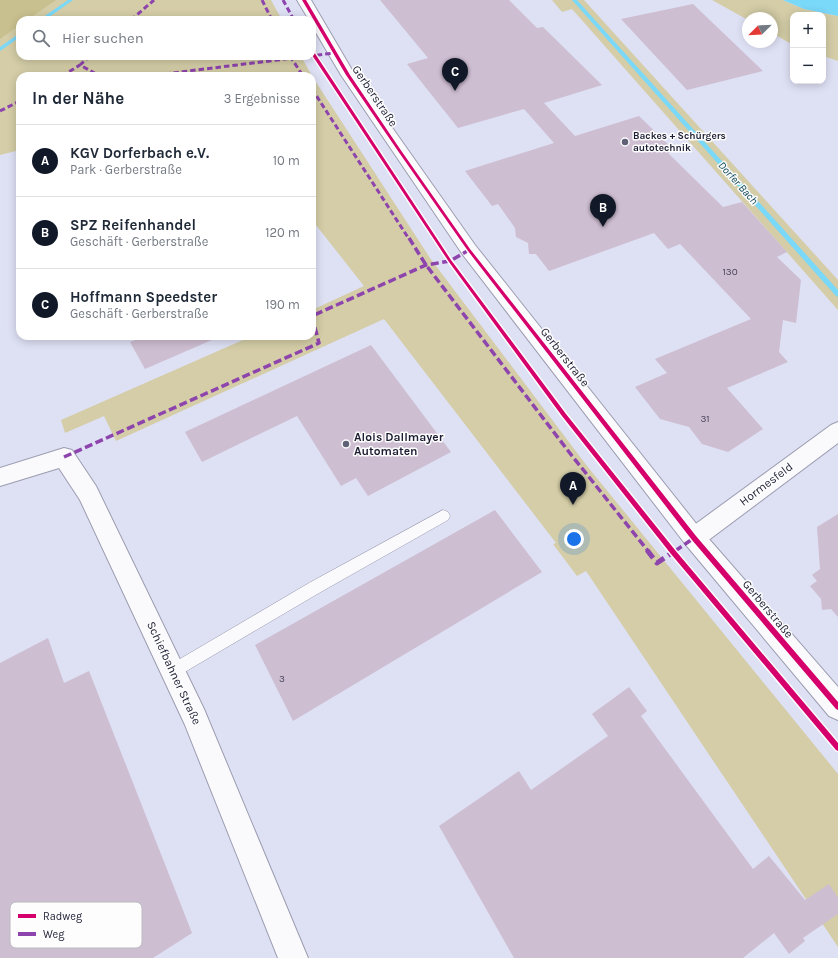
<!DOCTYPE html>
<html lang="de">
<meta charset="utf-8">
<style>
body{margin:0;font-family:Karla,sans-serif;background:#f2f2f3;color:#1f2937}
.controls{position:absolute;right:12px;top:12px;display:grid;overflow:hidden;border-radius:8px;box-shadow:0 2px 10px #0003}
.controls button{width:36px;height:36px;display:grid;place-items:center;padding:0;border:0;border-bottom:1px solid #e0e1e3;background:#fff;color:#1f2937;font:20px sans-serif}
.compass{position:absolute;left:742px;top:12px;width:36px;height:36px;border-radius:50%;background:#fff;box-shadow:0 2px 10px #0003;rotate:246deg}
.you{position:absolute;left:574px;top:539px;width:14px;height:14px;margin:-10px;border:3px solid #fff;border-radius:50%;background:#1a73e8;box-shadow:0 0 0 6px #1a73e833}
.badge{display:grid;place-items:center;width:26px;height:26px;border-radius:50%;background:#111827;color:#fff;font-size:13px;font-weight:700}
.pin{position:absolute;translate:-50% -33px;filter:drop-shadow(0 1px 2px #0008)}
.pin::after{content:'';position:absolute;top:21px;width:14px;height:12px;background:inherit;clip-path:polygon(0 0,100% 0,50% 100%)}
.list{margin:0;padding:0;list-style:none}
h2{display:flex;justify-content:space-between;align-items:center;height:52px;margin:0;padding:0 16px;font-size:17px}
h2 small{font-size:13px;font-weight:400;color:#747a83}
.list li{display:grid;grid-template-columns:26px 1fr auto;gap:12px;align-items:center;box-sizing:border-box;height:72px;padding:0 16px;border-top:1px solid #e0e1e3}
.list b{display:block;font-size:15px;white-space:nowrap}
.list p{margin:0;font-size:13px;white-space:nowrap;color:#747a83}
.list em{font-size:13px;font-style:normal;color:#747a83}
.icon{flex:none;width:22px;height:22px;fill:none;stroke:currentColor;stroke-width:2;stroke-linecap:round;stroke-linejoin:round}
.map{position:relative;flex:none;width:838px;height:958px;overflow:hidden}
.search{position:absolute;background:#fff;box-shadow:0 2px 10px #0003;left:16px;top:16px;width:300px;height:44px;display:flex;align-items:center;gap:10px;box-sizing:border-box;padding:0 14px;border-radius:12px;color:#747a83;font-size:15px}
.panel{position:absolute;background:#fff;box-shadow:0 2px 10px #0003;left:16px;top:72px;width:300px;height:268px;border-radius:12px}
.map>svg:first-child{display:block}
.green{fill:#d4cda7}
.forest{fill:#c9c08f}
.water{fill:#7ad8f9}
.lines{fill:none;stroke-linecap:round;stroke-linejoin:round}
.stream{fill:#7ad8f9;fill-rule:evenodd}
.building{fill:#cebed2}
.service-casing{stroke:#9b9caf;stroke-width:1}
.minor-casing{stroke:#9b9caf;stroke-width:2}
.tertiary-casing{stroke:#9b9caf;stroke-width:2}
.service{fill:#fafafd;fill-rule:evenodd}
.minor{fill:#fafafd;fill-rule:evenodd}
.tertiary{fill:#fafafd;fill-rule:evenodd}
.quiet-far2{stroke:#8e44ad;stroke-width:3;stroke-dasharray:5.5 3;stroke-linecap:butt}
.quiet-far1{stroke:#8e44ad;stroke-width:3.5;stroke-dasharray:8 3.5;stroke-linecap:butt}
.quiet{stroke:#8e44ad;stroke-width:5;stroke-dasharray:10 5;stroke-linecap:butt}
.cycleway-casing{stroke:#fdfdfd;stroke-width:3}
.cycleway{fill:#d6006c;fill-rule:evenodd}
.poi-dot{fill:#606177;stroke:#fdfdfd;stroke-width:1.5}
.labels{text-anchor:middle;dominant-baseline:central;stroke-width:3;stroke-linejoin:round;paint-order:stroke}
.far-poi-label{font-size:10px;font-weight:bold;fill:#1c1d33;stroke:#fdfdfd;text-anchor:start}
.number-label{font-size:10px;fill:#48455b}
.far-water-label{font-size:11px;font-style:italic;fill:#0b4656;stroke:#fdfdfd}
.street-label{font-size:12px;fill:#1c1d33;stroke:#fdfdfd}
.poi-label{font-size:12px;font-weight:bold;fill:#1c1d33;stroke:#fdfdfd;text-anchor:start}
.key{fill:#fdfdfd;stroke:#babac0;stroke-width:1}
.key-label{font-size:11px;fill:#1c1d33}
</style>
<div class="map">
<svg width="838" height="958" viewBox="0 0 838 958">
<rect width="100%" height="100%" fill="#dee0f4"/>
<!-- green -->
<g class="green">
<path d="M0,0H271L282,20H20V56H301L312,76H20V150L0,155Z"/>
<path d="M552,0H584L838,280V310L572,9L562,12Z"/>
<path d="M712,0H783L804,9L838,16V61L823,56V15H793V45L772,33V18H748V20Z"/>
<path d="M312,76L430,258L587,466L838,774V947L586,571L577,576L553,544L556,543L384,319L116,441L104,416L65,433L61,420L252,336H312V310L364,286L312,220Z"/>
</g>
<!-- forest -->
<path class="forest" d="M0,0H56L27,20H20V25L0,39Z"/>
<!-- water -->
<path class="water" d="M783,0H838V16L804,9Z"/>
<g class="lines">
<!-- stream -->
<g class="stream">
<path d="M68,0H73L45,20H39Z"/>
<path d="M572,0H577L838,290V297L836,296Z"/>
<path d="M20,33V37L0,51V47Z"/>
</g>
</g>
<!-- building -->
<g class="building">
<path d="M380,0H509L537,28L543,27L602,85L544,103L575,136L639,116L675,151L668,153L723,207L742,202L787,252L777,257L801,280L796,323L783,320L779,352L788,362L727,388L763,429L728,452L702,444L689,427L660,419L635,387L667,373L655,359L751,319L680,244L668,249L654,233L549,271L536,254H529L528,243L516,237L515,228L498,204L492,206L465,171L554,143L524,109L458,128L407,64L428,58Z"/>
<path d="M693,4L763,71L687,90L621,19Z"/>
<path d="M145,336H221L145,369L130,342Z"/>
<path d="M371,345L451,452L368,496L356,478L341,486L297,416L202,462L185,432Z"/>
<path d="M495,510L542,572L293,721L255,645Z"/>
<path d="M838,514V617L831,609L822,610L821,599L810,586L817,581L812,575L820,569L817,527Z"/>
<path d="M48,638L64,683L89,671L192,933L153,958H0V663Z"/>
<path d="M629,687L647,711L641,716L753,869L769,856L805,900L829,884L838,898V914L803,938L805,941L789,954L774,933L743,958H514L439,826L519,771L531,790L608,736L592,714Z"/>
</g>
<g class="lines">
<defs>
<path id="service" d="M443,510L448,512L450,516L448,520L319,593L178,676L173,678L168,676L166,671L168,666L309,583Z"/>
<g id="minor">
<path d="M838,422V443L702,545L694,548L686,545L682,538L686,531L831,425Z"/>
<path d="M64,448L72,450L96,486L204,709L308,958H278L185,725L80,500L59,468L0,486V468Z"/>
</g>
<path id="tertiary" d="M297,0H311L355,75L475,245L702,531L838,687V720L829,716L686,545L463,255L341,75L312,26V20H309Z"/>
</defs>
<!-- service casing -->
<use href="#service" class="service-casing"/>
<!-- minor casing -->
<use href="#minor" class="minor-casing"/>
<!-- tertiary casing -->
<use href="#tertiary" class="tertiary-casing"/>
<!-- service -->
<use href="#service" class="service"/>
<!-- minor -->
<use href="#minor" class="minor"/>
<!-- tertiary -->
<use href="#tertiary" class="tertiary"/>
<!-- quiet-far2 -->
<g class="quiet-far2">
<path d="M262,0L272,20"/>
<path d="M283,0L294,20"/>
<path d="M131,20L154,0"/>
<path d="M90,56L80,65L100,76"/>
<path d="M290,56L303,76"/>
<path d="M62,76L80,65"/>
<path d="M148,76L334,53"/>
<path d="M312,89L409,239"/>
<path d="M0,111L20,101"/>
</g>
<!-- quiet-far1 -->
<g class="quiet-far1">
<path d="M409,238L426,265L569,452L648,551"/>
<path d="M64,457L319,343L312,316L426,265L450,261L469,250"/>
<path d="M675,551L694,538"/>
</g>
<!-- quiet -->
<path class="quiet" d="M647,550L657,563L676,550"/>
<defs>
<g id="cycleway">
<path d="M302,0H306L350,75L400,149L470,249L696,536L838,702V710L836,709L692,540L468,251L398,151L346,75Z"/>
<path d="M312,51L314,52L451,260L566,414L675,550L838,743V751L836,750L671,554L562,416L449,262L312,55Z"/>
</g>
</defs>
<!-- cycleway casing -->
<use href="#cycleway" class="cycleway-casing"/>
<!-- cycleway -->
<use href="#cycleway" class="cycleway"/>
</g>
<!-- markers -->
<g class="poi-dot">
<circle cx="625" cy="142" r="4"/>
<circle cx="346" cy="444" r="4"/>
</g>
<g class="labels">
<!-- far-poi labels -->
<g class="far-poi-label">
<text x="633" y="136">Backes + Schürgers<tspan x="633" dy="12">autotechnik</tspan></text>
</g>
<!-- number labels -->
<g class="number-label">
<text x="730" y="272">130</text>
<text x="705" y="419">31</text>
<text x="282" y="679">3</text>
</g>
<!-- far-water labels -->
<g class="far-water-label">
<text transform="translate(738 183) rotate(48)">Dorfer Bach</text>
</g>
<!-- street labels -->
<g class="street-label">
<text transform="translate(375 96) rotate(56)">Gerberstraße</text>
<text transform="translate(565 357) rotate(52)">Gerberstraße</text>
<text transform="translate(766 484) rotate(-37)">Hormesfeld</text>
<text transform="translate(768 609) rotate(50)">Gerberstraße</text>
<text transform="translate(174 673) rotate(65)">Schiefbahner Straße</text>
</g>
<!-- poi labels -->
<g class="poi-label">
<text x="354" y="437">Alois Dallmayer<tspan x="354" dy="14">Automaten</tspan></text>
</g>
</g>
<!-- legend -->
<rect x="10" y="902" width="132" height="46" rx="6" class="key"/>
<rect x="18" y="914" width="18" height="4" fill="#d6006c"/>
<rect x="18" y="932" width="18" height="4" fill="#8e44ad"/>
<g class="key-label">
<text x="43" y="920">Radweg</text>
<text x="43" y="938">Weg</text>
</g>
</svg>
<div class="controls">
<button>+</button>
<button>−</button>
</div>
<svg class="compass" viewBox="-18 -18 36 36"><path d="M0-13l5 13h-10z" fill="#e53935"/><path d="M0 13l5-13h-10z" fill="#747a83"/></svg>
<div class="you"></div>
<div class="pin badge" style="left:573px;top:505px">A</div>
<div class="pin badge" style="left:603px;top:227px">B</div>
<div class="pin badge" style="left:455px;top:91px">C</div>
<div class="search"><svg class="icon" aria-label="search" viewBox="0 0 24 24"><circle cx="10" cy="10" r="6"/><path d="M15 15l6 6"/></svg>Hier suchen</div>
<section class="panel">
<h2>In der Nähe<small>3 Ergebnisse</small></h2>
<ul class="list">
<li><span class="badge">A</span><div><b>KGV Dorferbach e.V.</b><p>Park · Gerberstraße</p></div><em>10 m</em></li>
<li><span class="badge">B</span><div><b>SPZ Reifenhandel</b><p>Geschäft · Gerberstraße</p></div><em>120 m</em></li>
<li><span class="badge">C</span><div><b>Hoffmann Speedster</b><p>Geschäft · Gerberstraße</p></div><em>190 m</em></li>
</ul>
</section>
</div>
